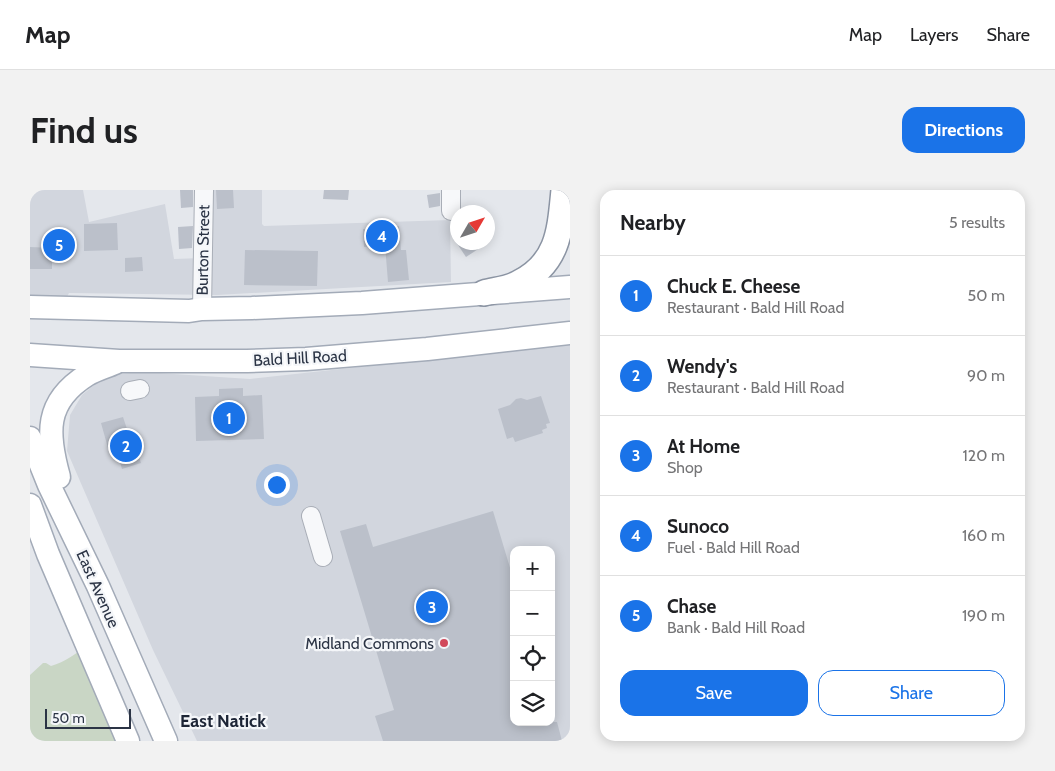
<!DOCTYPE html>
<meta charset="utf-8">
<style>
body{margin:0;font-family:Cabin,sans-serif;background:#f2f2f2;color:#202124}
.controls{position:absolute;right:15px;bottom:15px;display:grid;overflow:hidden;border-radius:10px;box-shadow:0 2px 12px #0003}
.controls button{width:45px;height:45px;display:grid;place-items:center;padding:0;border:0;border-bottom:1px solid #e0e0e0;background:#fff;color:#202124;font:25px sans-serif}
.compass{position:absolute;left:420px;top:15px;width:45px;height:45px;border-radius:50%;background:#fff;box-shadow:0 2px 12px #0003;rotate:51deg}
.scale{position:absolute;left:15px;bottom:12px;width:86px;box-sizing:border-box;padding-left:5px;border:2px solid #2b3445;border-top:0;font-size:14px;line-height:18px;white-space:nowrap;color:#2b3445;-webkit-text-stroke:4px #f4f6f9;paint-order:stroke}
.you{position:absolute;left:246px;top:294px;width:18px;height:18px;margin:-12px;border:4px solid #fff;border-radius:50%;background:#1a73e8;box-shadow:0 0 0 8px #1a73e833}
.badge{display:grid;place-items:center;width:32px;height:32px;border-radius:50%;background:#1a73e8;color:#fff;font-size:16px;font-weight:700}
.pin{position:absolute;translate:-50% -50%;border:2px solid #fff;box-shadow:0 1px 5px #0006}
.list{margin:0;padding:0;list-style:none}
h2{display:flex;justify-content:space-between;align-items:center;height:65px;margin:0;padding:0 20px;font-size:21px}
h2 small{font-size:16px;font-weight:400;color:#757577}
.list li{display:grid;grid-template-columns:32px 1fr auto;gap:15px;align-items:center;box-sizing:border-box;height:80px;padding:0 20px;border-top:1px solid #e0e0e0}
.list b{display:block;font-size:19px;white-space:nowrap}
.list p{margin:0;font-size:16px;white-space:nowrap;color:#757577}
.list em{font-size:16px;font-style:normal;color:#757577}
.actions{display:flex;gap:10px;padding:15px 20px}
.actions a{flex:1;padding:11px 0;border:1px solid #1a73e8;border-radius:15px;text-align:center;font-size:18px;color:#1a73e8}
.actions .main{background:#1a73e8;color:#fff}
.icon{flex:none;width:28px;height:28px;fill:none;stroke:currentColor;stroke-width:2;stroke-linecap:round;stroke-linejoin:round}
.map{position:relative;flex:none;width:540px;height:551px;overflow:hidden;border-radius:15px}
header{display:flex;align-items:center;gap:30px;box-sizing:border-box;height:70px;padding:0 25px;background:#fff;border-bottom:1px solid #e0e0e0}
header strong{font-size:24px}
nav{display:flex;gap:28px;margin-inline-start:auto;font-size:18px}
.intro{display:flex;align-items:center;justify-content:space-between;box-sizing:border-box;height:120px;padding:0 30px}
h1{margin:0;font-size:35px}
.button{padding:12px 22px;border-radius:15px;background:#1a73e8;color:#fff;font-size:18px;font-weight:700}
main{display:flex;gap:30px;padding:0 30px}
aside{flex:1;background:#fff;border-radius:15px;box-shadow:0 2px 12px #0003}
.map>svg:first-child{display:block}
.built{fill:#d2d6de;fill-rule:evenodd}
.green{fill:#c9d6c5}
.building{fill:#bbc0ca}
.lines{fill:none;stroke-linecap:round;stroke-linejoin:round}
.minor-casing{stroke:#a9aeb7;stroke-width:20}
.major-casing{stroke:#a3abb8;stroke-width:25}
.highway-casing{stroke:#8b94a3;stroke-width:28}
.minor{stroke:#f7f8fa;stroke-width:18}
.major{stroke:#fff;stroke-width:22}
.highway{stroke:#fff;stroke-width:25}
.poi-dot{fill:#d1495b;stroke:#f4f6f9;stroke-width:2}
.labels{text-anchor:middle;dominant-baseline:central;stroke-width:4.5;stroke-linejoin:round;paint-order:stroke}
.street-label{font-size:16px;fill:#2b3445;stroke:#f4f6f9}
.poi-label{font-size:16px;fill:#2b3445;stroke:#f4f6f9;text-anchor:end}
.neighbourhood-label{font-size:18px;font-weight:bold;fill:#1d2536;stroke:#f4f6f9}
</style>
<header>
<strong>Map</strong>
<nav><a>Map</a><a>Layers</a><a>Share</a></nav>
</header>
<div class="intro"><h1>Find us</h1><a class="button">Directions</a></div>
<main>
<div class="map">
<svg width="540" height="551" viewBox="0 0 540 551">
<rect width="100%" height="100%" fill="#e4e7ec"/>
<!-- built -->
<g class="built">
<path d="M0,0H53L59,32L135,14L144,69L172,68L175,0H232V34L234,36L420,30L421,92L187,105L39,103L31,118L0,117Z"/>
<path d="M540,154V551H167L123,460L37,261L40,225L52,205L69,191L87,184L113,182L220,189ZM484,360H521V532H484Z"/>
</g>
<!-- green -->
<path class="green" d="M58,455L99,551H0V485L13,473H16L21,476C35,472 47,463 58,455Z"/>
<!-- building -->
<g class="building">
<path d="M150,0H163V17L151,18Z"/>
<path d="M186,0H203L204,18L187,19Z"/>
<path d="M294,0H319L318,10L293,9Z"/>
<path d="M410,3V16L399,18L397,5Z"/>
<path d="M87,33L88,60L54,61V34Z"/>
<path d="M163,36L162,58L149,59L148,37Z"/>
<path d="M369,36L371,60H376L379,90L358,92L355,55L334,57L333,39Z"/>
<path d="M426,52H459L436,67Z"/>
<path d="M0,57L22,58V79H0Z"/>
<path d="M215,60L288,61L287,96L214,95Z"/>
<path d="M112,67L113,81L95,82V68Z"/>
<path d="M213,198V206L232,205L234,249L166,251L165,207L189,206V199Z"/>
<path d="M511,206L520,233L516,234L517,238L512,240L513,243L485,252L483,247L477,249L468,219L480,215L486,209L491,208L497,210Z"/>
<path d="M93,227L98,242L101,241L111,273L92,279L85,256L78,258L71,233Z"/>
<path d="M463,321L484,391V532H527L532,551H353L345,526L364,520L310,341L336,334L343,357Z"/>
</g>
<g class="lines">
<defs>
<g id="minor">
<path d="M421,0V21"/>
<path d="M172,119L174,0"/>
<path d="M100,201L110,199"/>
<path d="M281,326L293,367"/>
</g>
<g id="major">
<path d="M0,117L159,121L172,119L222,118L332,113L540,97"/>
<path d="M0,165L89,171H217L276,169L397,159L540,143"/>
<path d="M0,248L19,295L68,396L136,551"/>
<path d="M29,287C17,244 14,212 57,185C65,180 76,177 85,173"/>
<path d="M0,315L18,364L98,551"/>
</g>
<path id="highway" d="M454,103C465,100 479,99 489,93C529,73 530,40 534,0"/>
</defs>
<!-- minor casing -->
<use href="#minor" class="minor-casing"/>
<!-- major casing -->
<use href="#major" class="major-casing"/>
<!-- highway casing -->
<use href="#highway" class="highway-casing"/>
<!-- minor -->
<use href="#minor" class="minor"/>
<!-- major -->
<use href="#major" class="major"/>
<!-- highway -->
<use href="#highway" class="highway"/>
</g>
<!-- markers -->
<circle class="poi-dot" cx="414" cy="453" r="5"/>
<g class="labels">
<!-- street labels -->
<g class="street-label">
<text transform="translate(173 60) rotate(-89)">Burton Street</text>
<text transform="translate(270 168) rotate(-3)">Bald Hill Road</text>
<text transform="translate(68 399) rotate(66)">East Avenue</text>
</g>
<!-- poi labels -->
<g class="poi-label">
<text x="404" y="453">Midland Commons</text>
</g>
<!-- neighbourhood labels -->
<g class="neighbourhood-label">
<text x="193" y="531">East Natick</text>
</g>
</g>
</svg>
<div class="controls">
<button>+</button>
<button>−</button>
<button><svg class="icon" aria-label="locate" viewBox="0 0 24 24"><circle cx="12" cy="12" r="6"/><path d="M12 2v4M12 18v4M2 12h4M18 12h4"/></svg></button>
<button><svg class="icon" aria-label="layers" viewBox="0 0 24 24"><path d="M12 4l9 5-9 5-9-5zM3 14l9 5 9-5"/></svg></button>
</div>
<svg class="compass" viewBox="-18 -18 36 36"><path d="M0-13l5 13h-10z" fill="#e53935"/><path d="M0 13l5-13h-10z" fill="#757577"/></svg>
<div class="scale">50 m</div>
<div class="you"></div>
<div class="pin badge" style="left:199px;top:228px">1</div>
<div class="pin badge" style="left:96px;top:256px">2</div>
<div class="pin badge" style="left:402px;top:417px">3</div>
<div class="pin badge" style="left:352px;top:46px">4</div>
<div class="pin badge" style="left:29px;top:55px">5</div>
</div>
<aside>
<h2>Nearby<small>5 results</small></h2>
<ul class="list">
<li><span class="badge">1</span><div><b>Chuck E. Cheese</b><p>Restaurant · Bald Hill Road</p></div><em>50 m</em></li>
<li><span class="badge">2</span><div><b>Wendy's</b><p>Restaurant · Bald Hill Road</p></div><em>90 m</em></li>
<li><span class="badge">3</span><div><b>At Home</b><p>Shop</p></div><em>120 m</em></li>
<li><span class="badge">4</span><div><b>Sunoco</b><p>Fuel · Bald Hill Road</p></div><em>160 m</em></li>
<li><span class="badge">5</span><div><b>Chase</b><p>Bank · Bald Hill Road</p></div><em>190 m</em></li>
</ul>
<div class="actions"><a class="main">Save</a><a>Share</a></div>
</aside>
</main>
